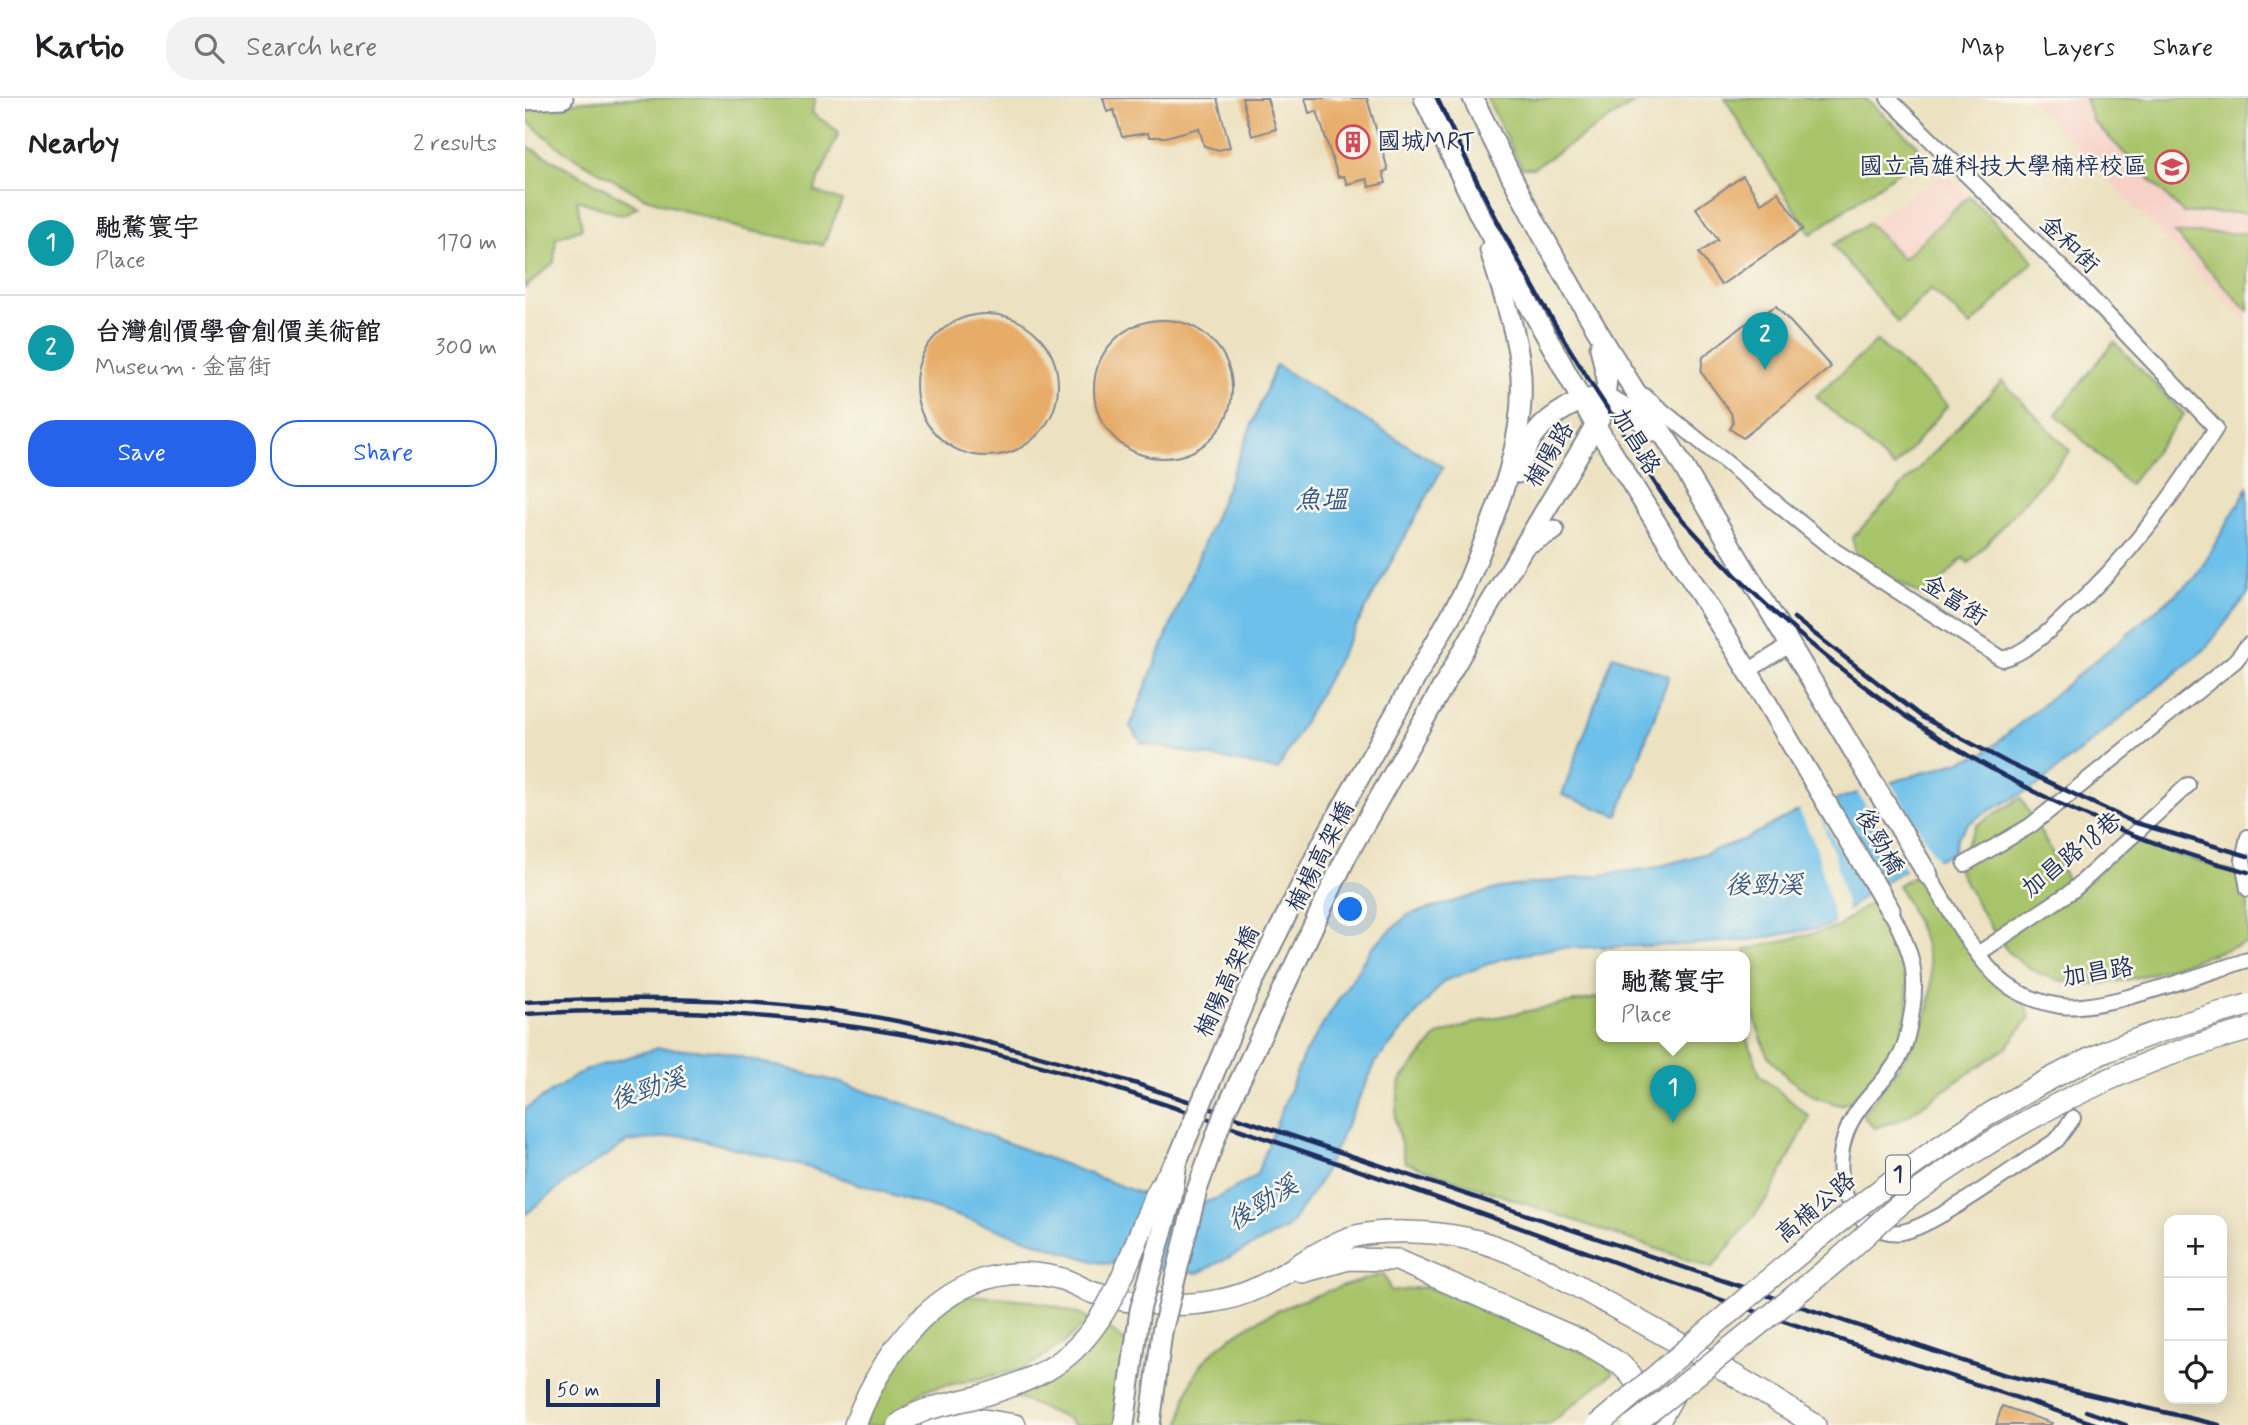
<!DOCTYPE html>
<meta charset="utf-8">
<style>
body{margin:0;font-family:Mynerve,"LXGW WenKai TC",sans-serif;background:#f2f2f2;color:#202124}
.controls{position:absolute;right:21px;bottom:21px;display:grid;overflow:hidden;border-radius:14px;box-shadow:0 4px 18px #0003}
.controls button{width:63px;height:63px;display:grid;place-items:center;padding:0;border:0;border-bottom:2px solid #e0e0e0;background:#fff;color:#202124;font:35px sans-serif}
.scale{position:absolute;left:21px;bottom:18px;width:114px;box-sizing:border-box;padding-left:7px;border:4px solid #1b2f5e;border-top:0;font-size:19px;line-height:24px;white-space:nowrap;color:#1b2f5e;-webkit-text-stroke:5px #fbf7ec;paint-order:stroke}
.you{position:absolute;left:826px;top:812px;width:24px;height:24px;margin:-18px;border:5px solid #fff;border-radius:50%;background:#1a73e8;box-shadow:0 0 0 10px #1a73e833}
.badge{display:grid;place-items:center;width:46px;height:46px;border-radius:50%;background:#2563eb;color:#fff;font-size:23px;font-weight:700}
.pin{position:absolute;translate:-50% -58px;filter:drop-shadow(0 2px 4px #0008)}
.pin::after{content:'';position:absolute;top:37px;width:24px;height:21px;background:inherit;clip-path:polygon(0 0,100% 0,50% 100%)}
.popup{position:absolute;left:1071px;top:853px;width:154px;height:91px;box-sizing:border-box;display:grid;place-content:center;border-radius:14px;background:#fff;filter:drop-shadow(0 2px 5px #0005);font-size:23px;white-space:nowrap;color:#757577}
.popup b{font-size:26px;color:#202124}
.popup::after{content:'';position:absolute;left:50%;top:100%;margin-left:-14px;border:14px solid transparent;border-top-color:#fff}
.list{margin:0;padding:0;list-style:none}
h2{display:flex;justify-content:space-between;align-items:center;height:91px;margin:0;padding:0 28px;font-size:30px}
h2 small{font-size:23px;font-weight:400;color:#757577}
.list li{display:grid;grid-template-columns:46px 1fr auto;gap:21px;align-items:center;box-sizing:border-box;height:105px;padding:0 28px;border-top:2px solid #e0e0e0}
.list b{display:block;font-size:26px;white-space:nowrap}
.list p{margin:0;font-size:23px;white-space:nowrap;color:#757577}
.list em{font-size:23px;font-style:normal;color:#757577}
.actions{display:flex;gap:14px;padding:21px 28px}
.actions a{flex:1;padding:16px 0;border:2px solid #2563eb;border-radius:28px;text-align:center;font-size:24px;color:#2563eb}
.actions .main{background:#2563eb;color:#fff}
.icon{flex:none;width:38px;height:38px;fill:none;stroke:currentColor;stroke-width:2;stroke-linecap:round;stroke-linejoin:round}
.map{position:relative;flex:none;width:1723px;height:1327px;overflow:hidden}
header{display:flex;align-items:center;gap:42px;box-sizing:border-box;height:98px;padding:0 35px;background:#fff;border-bottom:2px solid #e0e0e0}
header strong{font-size:33px}
nav{display:flex;gap:38px;margin-inline-start:auto;font-size:24px}
.search{width:490px;height:63px;background:#f2f2f2;display:flex;align-items:center;gap:18px;box-sizing:border-box;padding:0 24px;border-radius:28px;color:#757577;font-size:26px}
main{display:flex}
aside{flex:1;background:#fff}
.map>svg:first-child{display:block}
.built{fill:#f7d1c7}
.green{fill:#a8c46b;stroke:#627a64;stroke-width:2}
.water{fill:#6dc0e9;stroke:#4478a4;stroke-width:2}
.pier{fill:#ece2c1}
.building{fill:#e6ac68}
.lines{fill:none;stroke-linecap:round;stroke-linejoin:round}
.street-casing{stroke:#848890;stroke-width:18}
.secondary-casing{stroke:#848890;stroke-width:23}
.primary-casing{stroke:#848890;stroke-width:24}
.street{stroke:#fff;stroke-width:14}
.secondary{stroke:#fff;stroke-width:19}
.primary{stroke:#fff;stroke-width:21}
.rail{stroke:#1b2f5e;stroke-width:4.5}
.secondary-bridge-casing{stroke:#848890;stroke-width:23;stroke-linecap:butt}
.primary-bridge-casing{stroke:#848890;stroke-width:24;stroke-linecap:butt}
.secondary-bridge{stroke:#fff;stroke-width:19}
.primary-bridge{stroke:#fff;stroke-width:21}
.labels{text-anchor:middle;dominant-baseline:central;stroke-width:5;stroke-linejoin:round;paint-order:stroke}
.shield{fill:#fbf7ec;stroke:#5e6b89;stroke-width:2}
.shield-label{font-size:23px;font-weight:bold;fill:#1b2f5e}
.poi-label{font-size:24px;fill:#1b2f5e;stroke:#fbf7ec;text-anchor:start}
.street-label{font-size:24px;fill:#1b2f5e;stroke:#fbf7ec}
.water-label{font-size:26px;font-style:italic;fill:#345a88;stroke:#fbf7ec}
</style>
<header>
<strong>Kartio</strong>
<div class="search"><svg class="icon" aria-label="search" viewBox="0 0 24 24"><circle cx="10" cy="10" r="6"/><path d="M15 15l6 6"/></svg>Search here</div>
<nav><a>Map</a><a>Layers</a><a>Share</a></nav>
</header>
<main>
<aside>
<h2>Nearby<small>2 results</small></h2>
<ul class="list">
<li><span class="badge" style="background:#0f9aa8">1</span><div><b>馳騖寰宇</b><p>Place</p></div><em>170 m</em></li>
<li><span class="badge" style="background:#0f9aa8">2</span><div><b>台灣創價學會創價美術館</b><p>Museum · 金富街</p></div><em>300 m</em></li>
</ul>
<div class="actions"><a class="main">Save</a><a>Share</a></div>
</aside>
<div class="map">
<svg width="1723" height="1327" viewBox="0 0 1723 1327">
<rect width="100%" height="100%" fill="#fbf7ec"/>
<filter id="ink" filterUnits="userSpaceOnUse"><feTurbulence type="fractalNoise" baseFrequency=".0143" numOctaves="2"/><feDisplacementMap in="SourceGraphic" scale="14" xChannelSelector="R" yChannelSelector="G"/><feConvolveMatrix kernelMatrix="1 2 1 2 8 2 1 2 1" color-interpolation-filters="sRGB"/></filter>
<filter id="wash" filterUnits="userSpaceOnUse"><feTurbulence type="fractalNoise" baseFrequency=".00686" numOctaves="4" result="noise"/><feDisplacementMap in="SourceGraphic" scale="28" xChannelSelector="R" yChannelSelector="G"/><feGaussianBlur stdDeviation="1.57" result="paint"/><feColorMatrix in="noise" values="0 0 0 0 0 0 0 0 0 0 0 0 0 0 0 0 0 1.4 0 .05"/><feComposite in="paint" operator="in"/></filter>
<g filter="url(#wash)">
<rect width="100%" height="100%" fill="#ece2c1"/>
<!-- built -->
<g class="built">
<path d="M1504,0H1723V225L1630,130Z"/>
<path d="M1414,79H1423L1444,98L1378,162L1344,125Z"/>
</g>
<!-- green -->
<g class="green">
<path d="M102,0H290L287,15L314,34L289,93L317,103L298,147L221,132L118,99L37,52L5,25L0,16L11,7Z"/>
<path d="M962,0H1117L1008,70H997Z"/>
<path d="M1200,0H1340L1392,47L1391,61L1286,136L1231,53Z"/>
<path d="M1560,0H1723V115H1658L1567,22Z"/>
<path d="M0,47L113,109L97,117L52,102L57,130L31,140L29,164L0,190Z"/>
<path d="M1444,98L1509,163L1446,228L1406,191L1373,225L1308,147L1344,125L1378,161Z"/>
<path d="M1649,135H1723V213Z"/>
<path d="M1352,243L1423,307L1369,370L1291,298Z"/>
<path d="M1589,244L1659,316L1604,387L1531,316Z"/>
<path d="M1477,283L1545,353L1444,465L1438,460L1401,500L1332,459L1327,440Z"/>
<path d="M1496,700L1550,795L1607,743L1723,779V845C1647,864 1556,920 1486,856C1471,843 1442,787 1430,766L1452,727Z"/>
<path d="M1394,775L1490,900L1500,905L1505,919L1482,949L1377,1021L1349,1030L1338,1018C1352,994 1371,974 1386,951C1424,890 1403,844 1373,787Z"/>
<path d="M1346,804L1356,805L1381,854L1383,911L1374,946L1361,967L1325,1004L1314,1007L1290,999L1263,980L1242,957L1231,925L1220,872V852L1311,830Z"/>
<path d="M1076,899V939H1220V933L1235,977L1285,1019L1244,1099L1187,1170L880,1064L870,1021L875,983L913,937L962,921Z"/>
<path d="M859,1176L866,1194L898,1189L928,1198L1077,1263L1089,1274L1023,1327H656C658,1305 665,1279 680,1262C724,1215 799,1193 859,1176Z"/>
<path d="M442,1198C486,1198 524,1203 565,1221L539,1245L499,1271L399,1292L357,1327H339L362,1273L418,1208Z"/>
<path d="M583,1229L602,1246L592,1327H548L543,1321L483,1296L548,1265Z"/>
</g>
<!-- water -->
<g class="water">
<path d="M751,267L918,369L753,672L617,645L605,628Z"/>
<path d="M1723,389V496L1680,551L1512,688L1458,716L1442,727L1432,740L1428,756L1379,772L1345,793L1304,828L1226,842L1157,847L1030,850L976,861L919,883L851,964L795,1083L763,1130L673,1175L571,1164L289,1071L158,1037L102,1044L41,1084L0,1117V1011L60,972L133,950L192,953L310,983L389,1009L656,1111L690,1101L731,1078L778,958L847,849L883,817L975,790L1128,770L1182,755L1220,741L1271,714L1458,656L1671,479Z"/>
<path d="M1088,557L1144,578L1093,718L1037,697Z"/>
</g>
<!-- pier -->
<g class="pier">
<path d="M1364,682L1414,764L1382,775L1331,692Z"/>
<path d="M1305,700L1347,796L1343,800L1294,716L1309,756L1323,816L1310,827L1291,748L1274,712Z"/>
</g>
<g id="blocks">
<!-- building -->
<g class="building">
<path d="M578,0H692L705,49L694,52L679,48L674,30L641,39H624L623,35L597,39L589,12L582,14Z"/>
<path d="M717,0H742L751,31L727,38Z"/>
<path d="M780,0H842L863,72L858,74L861,85L844,89L842,81L822,86L819,78L813,79L792,13L784,15Z"/>
<path d="M1218,78L1236,105L1253,94L1278,131L1196,187L1174,155L1193,142L1171,110Z"/>
<path d="M1251,208L1306,269L1218,340L1205,331L1208,325L1206,315L1176,274L1178,259L1217,228Z"/>
<circle cx="462" cy="287" r="71"/>
<circle cx="638" cy="291" r="69"/>
<path d="M1477,1308L1527,1325L1526,1327H1471Z"/>
</g>
</g>
</g>
<g filter="url(#ink)">
<use href="#blocks" fill-opacity="0" stroke="#848890" stroke-width="2"/>
<g class="lines">
<defs>
<g id="street">
<path d="M1118,297L1309,452L1477,561C1499,556 1522,535 1539,519C1603,461 1645,403 1691,330L1551,184L1363,0"/>
<path d="M1223,573L1263,548"/>
<path d="M1723,739L1718,762L1723,791"/>
<path d="M1440,766L1505,728L1710,563L1723,547"/>
<path d="M1403,777C1425,811 1446,856 1477,883C1492,896 1516,905 1536,908C1576,914 1680,875 1723,862"/>
<path d="M1365,812C1384,848 1394,871 1387,913C1385,925 1382,943 1377,954C1365,981 1336,1001 1324,1028C1313,1052 1312,1081 1324,1105C1333,1123 1356,1137 1377,1134C1411,1128 1498,1063 1532,1042L1548,1020"/>
<path d="M1454,855L1547,793L1663,687"/>
</g>
<g id="secondary">
<path d="M899,0L955,118L1071,328L1223,573L1365,812"/>
<path d="M948,0C1004,120 1072,238 1146,348L1403,777"/>
<path d="M0,2L38,0"/>
<path d="M993,375C997,362 1002,346 1011,335C1024,318 1062,293 1083,301C1100,307 1115,322 1128,333"/>
<path d="M1000,447L1029,432"/>
<path d="M939,494C967,424 1004,344 995,267C990,228 976,190 965,152"/>
<path d="M963,509L1078,315L1082,281L1075,249"/>
</g>
<g id="primary">
<path d="M778,1174L824,1161L872,1162L1057,1243L1094,1265L1105,1276L1114,1289L1117,1327"/>
<path d="M330,1327C361,1243 432,1154 533,1180C546,1183 557,1191 569,1195C605,1206 653,1210 690,1203C742,1195 773,1162 819,1142C848,1130 909,1133 940,1140C989,1150 1037,1180 1080,1204C1151,1243 1222,1283 1290,1327"/>
<path d="M407,1327L446,1320L490,1327"/>
<path d="M1132,1327L1148,1298"/>
</g>
</defs>
<!-- street casing -->
<use href="#street" class="street-casing"/>
<!-- secondary casing -->
<use href="#secondary" class="secondary-casing"/>
<!-- primary casing -->
<use href="#primary" class="primary-casing"/>
<!-- street -->
<use href="#street" class="street"/>
<!-- secondary -->
<use href="#secondary" class="secondary"/>
<!-- primary -->
<use href="#primary" class="primary"/>
<!-- rail -->
<g class="rail">
<path d="M912,0C966,117 1028,231 1100,337C1118,364 1134,396 1156,420C1311,593 1498,714 1723,774"/>
<path d="M1269,520L1397,619L1485,666L1608,724L1723,758"/>
<path d="M0,904C119,897 260,900 377,924C456,941 532,962 609,985L1477,1276L1694,1327"/>
<path d="M0,916C123,908 248,915 369,935C477,952 583,987 686,1022C824,1068 961,1117 1097,1167C1254,1224 1415,1273 1573,1327"/>
<path d="M1561,1313L1601,1327"/>
</g>
<defs>
<g id="secondary-bridge">
<path d="M599,1327L615,1212L647,1100L652,1063L724,892L799,742L939,494"/>
<path d="M625,1327L637,1234L672,1092L699,1016L822,757L963,509"/>
</g>
<g id="primary-bridge">
<path d="M373,1327C397,1308 423,1307 452,1299C475,1293 501,1283 522,1272C585,1236 602,1161 630,1099C635,1087 644,1075 652,1063"/>
<path d="M1072,1327C1230,1197 1394,1036 1582,953C1628,934 1675,920 1723,907"/>
<path d="M1108,1327C1178,1272 1247,1217 1315,1160C1339,1140 1361,1116 1387,1097C1488,1023 1602,964 1723,932"/>
</g>
</defs>
<!-- secondary-bridge casing -->
<use href="#secondary-bridge" class="secondary-bridge-casing"/>
<!-- primary-bridge casing -->
<use href="#primary-bridge" class="primary-bridge-casing"/>
<!-- secondary-bridge -->
<use href="#secondary-bridge" class="secondary-bridge"/>
<!-- primary-bridge -->
<use href="#primary-bridge" class="primary-bridge"/>
</g>
</g>
<!-- icons -->
<defs>
<symbol id="building-ring" viewBox="-11 -11 22 22"><circle r="9.5" fill="#fbf7ec" stroke="#d1495b" stroke-width="1.5"/><path d="M-4-6H4V6H1V3H-1V6H-4ZM-2.5-4.3h1.7v1.8h-1.7ZM.8-4.3h1.7v1.8H.8ZM-2.5-1h1.7V.8h-1.7ZM.8-1h1.7V.8H.8Z" fill="#d1495b"/></symbol>
<symbol id="university-ring" viewBox="-11 -11 22 22"><circle r="9.5" fill="#fbf7ec" stroke="#d1495b" stroke-width="1.5"/><path d="M0-5L7-2L0 1L-7-2ZM-4 1L0 2.5L4 1V4Q0 6-4 4Z" fill="#d1495b"/></symbol>
</defs>
<g fill-rule="evenodd">
<use href="#building-ring" x="809" y="25" width="38" height="38"/>
<use href="#university-ring" x="1628" y="50" width="38" height="38"/>
</g>
<g class="labels">
<!-- shield labels -->
<rect class="shield" x="1361" y="1057.5" width="24" height="39" rx="5"/>
<g class="shield-label">
<text x="1373" y="1077">1</text>
</g>
<!-- poi labels -->
<g class="poi-label">
<text x="852" y="44">國城MRT</text>
<text x="1622" y="69" text-anchor="end">國立高雄科技大學楠梓校區</text>
</g>
<!-- street labels -->
<g class="street-label">
<text transform="translate(1544 147) rotate(44)">金和街</text>
<text transform="translate(1110 344) rotate(59)">加昌路</text>
<text transform="translate(1025 357) rotate(-59)">楠陽路</text>
<text transform="translate(1429 503) rotate(33)">金富街</text>
<text transform="translate(1354 744) rotate(60)">後勁橋</text>
<text transform="translate(1547 757) rotate(-39)">加昌路18巷</text>
<text transform="translate(796 759) rotate(-63)">楠楊高架橋</text>
<text transform="translate(1573 875) rotate(-9)">加昌路</text>
<text transform="translate(703 884) rotate(-65)">楠陽高架橋</text>
<text transform="translate(1291 1110) rotate(-40)">高楠公路</text>
</g>
<!-- water labels -->
<g class="water-label">
<text x="796" y="403">魚塭</text>
<text x="1239" y="788">後勁溪</text>
<text transform="translate(123 992) rotate(-18)">後勁溪</text>
<text transform="translate(738 1106) rotate(-32)">後勁溪</text>
</g>
</g>
</svg>
<div class="controls">
<button>+</button>
<button>−</button>
<button><svg class="icon" aria-label="locate" viewBox="0 0 24 24"><circle cx="12" cy="12" r="6"/><path d="M12 2v4M12 18v4M2 12h4M18 12h4"/></svg></button>
</div>
<div class="scale">50 m</div>
<div class="you"></div>
<div class="pin badge" style="left:1148px;top:1025px;background:#0f9aa8">1</div>
<div class="popup"><b>馳騖寰宇</b>Place</div>
<div class="pin badge" style="left:1240px;top:272px;background:#0f9aa8">2</div>
</div>
</main>
